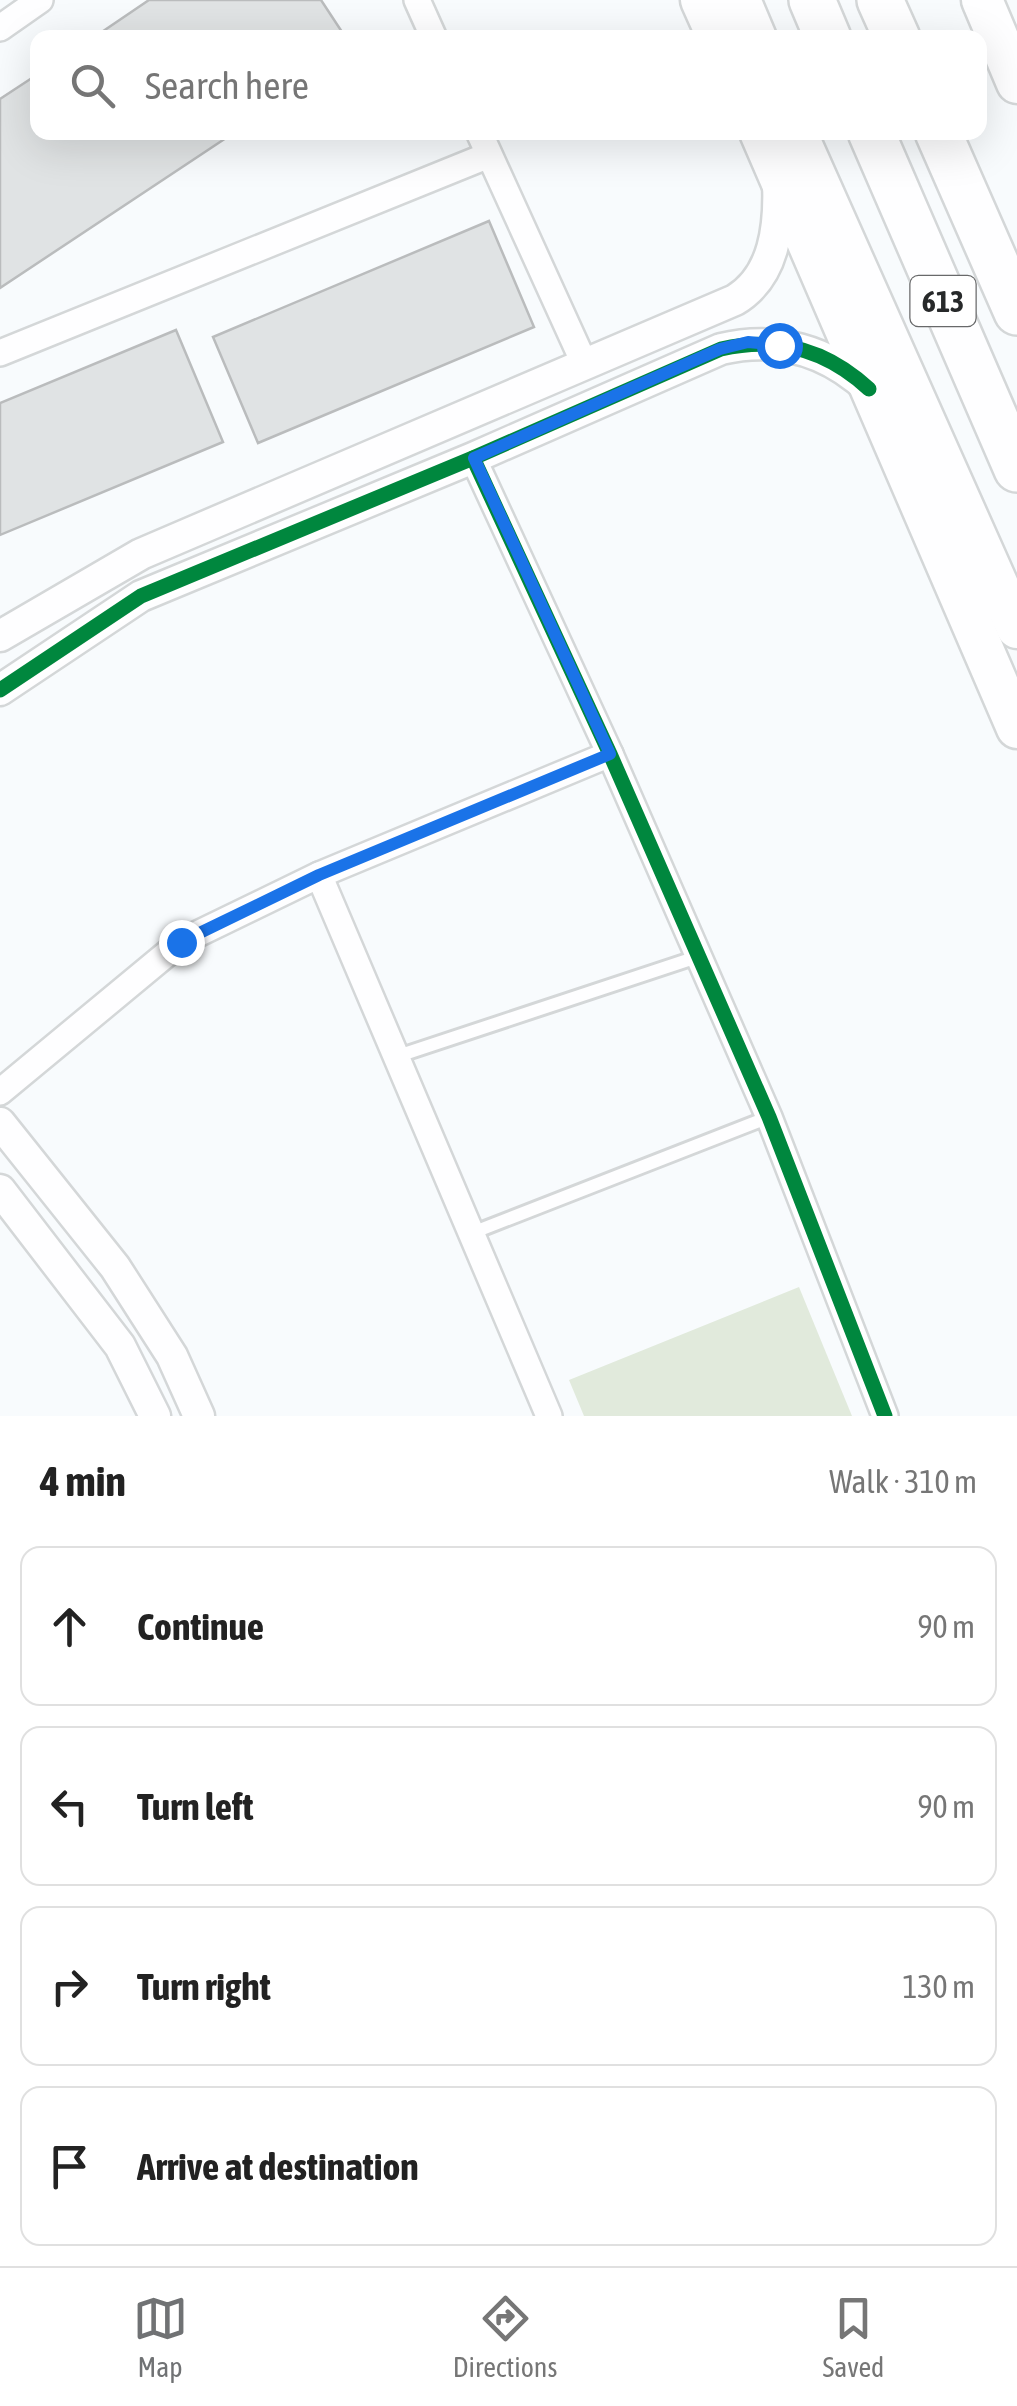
<!DOCTYPE html>
<meta charset="utf-8">
<style>
body{margin:0;font-family:"Asap Condensed",sans-serif;background:#f6f6f6;color:#222}
.stop{position:absolute;width:30px;height:30px;margin:-22px;border:8px solid #1a73e8;border-radius:50%;background:#fff}
.stop.end{background:#1a73e8;border-color:#fff;box-shadow:0 2px 10px #0008}
.list{margin:0;padding:0;list-style:none}
h2{display:flex;justify-content:space-between;align-items:center;height:130px;margin:0;padding:0 40px;font-size:42px}
h2 small{font-size:32px;font-weight:400;color:#767676}
.list li{display:grid;grid-template-columns:65px 1fr auto;gap:30px;align-items:center;box-sizing:border-box;height:160px;margin:0 20px 20px;padding:0 20px;border:2px solid #e0e0e0;border-radius:20px}
.list b{display:block;font-size:38px;white-space:nowrap}
.list em{font-size:32px;font-style:normal;color:#767676}
.icon{flex:none;width:55px;height:55px;fill:none;stroke:currentColor;stroke-width:2;stroke-linecap:round;stroke-linejoin:round}
.map{position:relative;flex:none;width:1017px;height:1416px;overflow:hidden}
.search{position:absolute;background:#fff;box-shadow:0 10px 40px #0002;left:30px;right:30px;top:30px;height:110px;display:flex;align-items:center;gap:25px;box-sizing:border-box;padding:0 35px;border-radius:20px;color:#767676;font-size:38px}
.sheet{height:850px;background:#fff}
nav{display:flex;justify-content:space-around;align-items:center;box-sizing:border-box;height:140px;border-top:2px solid #e0e0e0;background:#fff;font-size:28px;color:#767676}
nav a{display:grid;justify-items:center;gap:5px}
nav .on{color:#707274}
.map>svg:first-child{display:block}
.green{fill:#e1eadc}
.building{fill:#e0e3e4;stroke:#babcbd;stroke-width:2.5}
.lines{fill:none;stroke-linecap:round;stroke-linejoin:round}
.service-casing{stroke:#d4d7d8;stroke-width:18}
.minor-casing{stroke:#d4d7d8;stroke-width:30}
.tertiary-casing{stroke:#d4d7d8;stroke-width:35}
.primary-casing{stroke:#d4d7d8;stroke-width:45}
.motorway-casing{stroke:#d4d7d8;stroke-width:50}
.service{stroke:#fefeff;stroke-width:12}
.minor{stroke:#fefeff;stroke-width:25}
.tertiary{stroke:#fefeff;stroke-width:30}
.primary{stroke:#fefeff;stroke-width:40}
.motorway{stroke:#fefeff;stroke-width:45}
.cycleway-casing{stroke:#fff;stroke-width:21}
.cycleway{stroke:#00873e;stroke-width:15}
.route{stroke:#1a73e8;stroke-width:12}
.labels{text-anchor:middle;dominant-baseline:central;stroke-width:8;stroke-linejoin:round;paint-order:stroke}
.shield{fill:#fff;stroke:#68696a;stroke-width:2.5}
.shield-label{font-size:30px;font-weight:bold;fill:#27292a}
</style>
<div class="map">
<svg width="1017" height="1416" viewBox="0 0 1017 1416">
<rect width="100%" height="100%" fill="#f8fbfd"/>
<!-- green -->
<path class="green" d="M799,1287L852,1416H584L569,1380Z"/>
<!-- building -->
<g class="building">
<path d="M149,0H321L346,38H93Z"/>
<path d="M38,74V132H235L0,288V99Z"/>
<path d="M489,221L534,327L258,443L213,337Z"/>
<path d="M176,330L223,442L0,535V403Z"/>
</g>
<g class="lines">
<defs>
<g id="service">
<path d="M398,1056L700,956"/>
<path d="M472,1233L769,1117"/>
</g>
<g id="minor">
<path d="M417,0L434,38"/>
<path d="M0,28L40,0"/>
<path d="M479,132L585,365"/>
<path d="M0,353L489,155"/>
<path d="M473,458L610,754L769,1117L885,1416"/>
<path d="M319,875L549,1416"/>
<path d="M0,1092L181,942L319,875L610,754"/>
</g>
<g id="tertiary">
<path d="M0,636L141,554L735,300C775,276 780,225 778,181"/>
<path d="M0,690L141,596L473,458L721,349C777,336 827,350 869,389"/>
<path d="M0,1123L115,1267L172,1356L199,1416"/>
<path d="M0,1190L120,1346L155,1416"/>
</g>
<g id="primary">
<path d="M701,0L718,38"/>
<path d="M740,0L756,38"/>
<path d="M982,0L1017,83"/>
<path d="M760,132L1017,728"/>
<path d="M796,132L1017,628"/>
</g>
<g id="motorway">
<path d="M812,0L828,38"/>
<path d="M880,0L897,38"/>
<path d="M871,132L1017,469"/>
<path d="M938,132L1017,312"/>
</g>
</defs>
<!-- service casing -->
<use href="#service" class="service-casing"/>
<!-- minor casing -->
<use href="#minor" class="minor-casing"/>
<!-- tertiary casing -->
<use href="#tertiary" class="tertiary-casing"/>
<!-- primary casing -->
<use href="#primary" class="primary-casing"/>
<!-- motorway casing -->
<use href="#motorway" class="motorway-casing"/>
<!-- service -->
<use href="#service" class="service"/>
<!-- minor -->
<use href="#minor" class="minor"/>
<!-- tertiary -->
<use href="#tertiary" class="tertiary"/>
<!-- primary -->
<use href="#primary" class="primary"/>
<!-- motorway -->
<use href="#motorway" class="motorway"/>
<defs>
<g id="cycleway">
<path d="M473,458L610,754L769,1117L885,1416"/>
<path d="M0,690L141,596L473,458L721,349C777,336 827,350 869,389"/>
</g>
</defs>
<!-- cycleway casing -->
<use href="#cycleway" class="cycleway-casing"/>
<!-- cycleway -->
<use href="#cycleway" class="cycleway"/>
</g>
<g class="lines">
<!-- route -->
<path class="route" d="M181,942L319,875L610,754L474,458L720,349L748,342L779,345"/>
</g>
<g class="labels">
<!-- shield labels -->
<rect class="shield" x="910.5" y="276" width="65" height="50" rx="8"/>
<g class="shield-label">
<text x="943" y="301">613</text>
</g>
</g>
</svg>
<div class="stop" style="left:779px;top:345px"></div>
<div class="stop end" style="left:181px;top:942px"></div>
<div class="search"><svg class="icon" aria-label="search" viewBox="0 0 24 24"><circle cx="10" cy="10" r="6"/><path d="M15 15l6 6"/></svg>Search here</div>
</div>
<section class="sheet">
<h2>4 min<small>Walk · 310 m</small></h2>
<ul class="list">
<li><svg class="icon" aria-label="ahead" viewBox="0 0 24 24"><path d="M12 20V5M6 11l6-6 6 6"/></svg><div><b>Continue</b></div><em>90 m</em></li>
<li><svg class="icon" aria-label="left" viewBox="0 0 24 24"><path d="M17 20v-9H6M10 6l-5 5 5 5"/></svg><div><b>Turn left</b></div><em>90 m</em></li>
<li><svg class="icon" aria-label="right" viewBox="0 0 24 24"><path d="M7 20v-9h11M14 6l5 5-5 5"/></svg><div><b>Turn right</b></div><em>130 m</em></li>
<li><svg class="icon" aria-label="arrive" viewBox="0 0 24 24"><path d="M6 21V4h12l-3 4 3 4H6"/></svg><div><b>Arrive at destination</b></div></li>
</ul>
</section>
<nav>
<a class="on"><svg class="icon" aria-label="map" viewBox="0 0 24 24"><path d="M3 6l6-2 6 2 6-2v14l-6 2-6-2-6 2zM9 4v14M15 6v14"/></svg>Map</a>
<a><svg class="icon" aria-label="directions" viewBox="0 0 24 24"><path d="M12 3l9 9-9 9-9-9zM9 14v-3h6M13 9l2 2-2 2"/></svg>Directions</a>
<a><svg class="icon" aria-label="saved" viewBox="0 0 24 24"><path d="M7 4h10v16l-5-4-5 4z"/></svg>Saved</a>
</nav>
